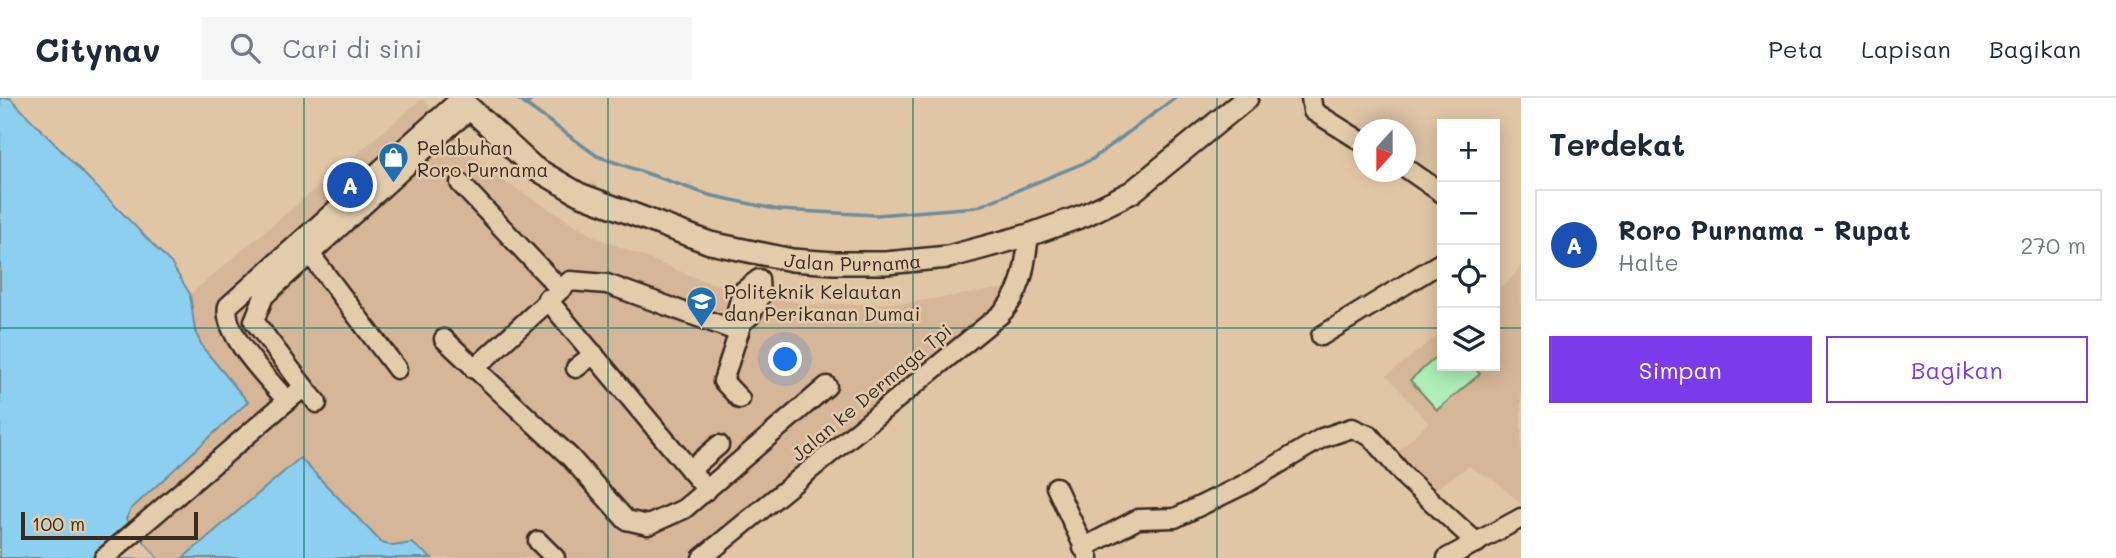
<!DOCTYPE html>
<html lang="id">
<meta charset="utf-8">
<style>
body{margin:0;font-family:Mali,sans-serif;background:#f6f6f7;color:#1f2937}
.controls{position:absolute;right:21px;top:21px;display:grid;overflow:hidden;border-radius:0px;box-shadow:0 4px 18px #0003}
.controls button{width:63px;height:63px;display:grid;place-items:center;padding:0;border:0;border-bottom:2px solid #e0e1e3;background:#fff;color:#1f2937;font:35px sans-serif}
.compass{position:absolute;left:1353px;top:21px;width:63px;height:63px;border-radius:50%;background:#fff;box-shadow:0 4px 18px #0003;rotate:201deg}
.scale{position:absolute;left:21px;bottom:18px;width:177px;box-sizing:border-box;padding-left:7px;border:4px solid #3b2a1e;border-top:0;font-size:19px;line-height:24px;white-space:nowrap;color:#3b2a1e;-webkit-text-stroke:5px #e2ccab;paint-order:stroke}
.you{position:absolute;left:786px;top:262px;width:24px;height:24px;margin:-18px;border:5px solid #fff;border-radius:50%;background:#1a73e8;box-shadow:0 0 0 10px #1a73e833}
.badge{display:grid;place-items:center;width:46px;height:46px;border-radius:50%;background:#7c3aed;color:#fff;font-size:23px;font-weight:700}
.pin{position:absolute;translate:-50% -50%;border:4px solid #fff;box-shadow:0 2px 7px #0006}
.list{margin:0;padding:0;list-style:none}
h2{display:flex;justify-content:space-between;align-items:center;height:91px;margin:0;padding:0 28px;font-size:30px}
h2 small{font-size:23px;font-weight:400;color:#747a83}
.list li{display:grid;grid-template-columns:46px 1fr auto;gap:21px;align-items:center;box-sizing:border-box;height:112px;margin:0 14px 14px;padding:0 14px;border:2px solid #e0e1e3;border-radius:0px}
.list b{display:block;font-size:26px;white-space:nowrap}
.list p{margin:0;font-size:23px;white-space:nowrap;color:#747a83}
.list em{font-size:23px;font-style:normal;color:#747a83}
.actions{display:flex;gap:14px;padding:21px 28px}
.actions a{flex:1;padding:16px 0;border:2px solid #7c3aed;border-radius:0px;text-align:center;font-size:24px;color:#7c3aed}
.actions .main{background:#7c3aed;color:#fff}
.icon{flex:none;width:38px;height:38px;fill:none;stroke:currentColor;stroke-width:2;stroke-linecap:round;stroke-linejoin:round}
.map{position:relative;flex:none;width:1521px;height:460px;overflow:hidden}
header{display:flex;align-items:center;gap:42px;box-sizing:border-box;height:98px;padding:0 35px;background:#fff;border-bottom:2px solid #e0e1e3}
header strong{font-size:33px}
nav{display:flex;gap:38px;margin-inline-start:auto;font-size:24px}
.search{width:490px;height:63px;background:#f6f6f7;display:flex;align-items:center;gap:18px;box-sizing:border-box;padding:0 24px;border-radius:0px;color:#747a83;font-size:26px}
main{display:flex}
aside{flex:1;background:#fff}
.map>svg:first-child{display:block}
.built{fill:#d6b698}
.green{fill:#afeeb6;stroke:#758c6a;stroke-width:2}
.water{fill:#8dcfef;stroke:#6c8d9b;stroke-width:2}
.pier{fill:#e1c6a6}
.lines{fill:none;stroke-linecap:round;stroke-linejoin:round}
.stream{stroke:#6c8d9b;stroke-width:3.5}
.minor-casing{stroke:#3b2a1e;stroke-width:23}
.major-casing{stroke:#3b2a1e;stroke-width:26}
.minor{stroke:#e2ccab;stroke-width:18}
.major{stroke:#e2ccab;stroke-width:21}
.grid{fill:none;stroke:#0f766e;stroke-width:2;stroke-opacity:0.55}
.labels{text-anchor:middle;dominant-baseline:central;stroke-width:5;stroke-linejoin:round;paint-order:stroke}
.poi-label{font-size:19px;fill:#3b2a1e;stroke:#e2ccab;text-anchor:start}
.street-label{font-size:19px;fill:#3b2a1e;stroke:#e2ccab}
</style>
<header>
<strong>Citynav</strong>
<div class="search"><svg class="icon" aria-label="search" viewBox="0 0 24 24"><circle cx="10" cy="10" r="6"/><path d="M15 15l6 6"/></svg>Cari di sini</div>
<nav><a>Peta</a><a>Lapisan</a><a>Bagikan</a></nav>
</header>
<main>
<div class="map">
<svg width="1521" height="460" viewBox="0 0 1521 460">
<rect width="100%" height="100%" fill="#e1c6a6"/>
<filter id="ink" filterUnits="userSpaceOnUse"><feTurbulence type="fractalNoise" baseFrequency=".0143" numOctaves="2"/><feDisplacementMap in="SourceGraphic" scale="14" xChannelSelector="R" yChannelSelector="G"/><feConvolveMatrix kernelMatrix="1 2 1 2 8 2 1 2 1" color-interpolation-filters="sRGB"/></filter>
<g filter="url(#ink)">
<!-- built -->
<g class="built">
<path d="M422,1L459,43L497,79L593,138L704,183L810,207L905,205L1020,188L688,460H432L420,448L401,446L387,448L382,445L300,360L183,460H157L131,429L126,421L131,411L248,304L203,250L195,233L190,196Z"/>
<path d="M1521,168V406L1500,387L1469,368L1432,394L1399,352L1428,325L1387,277L1442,234V268H1495V194L1510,182Z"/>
</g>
<!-- green -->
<path class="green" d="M1442,254V268H1473L1480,276L1437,312L1410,282Z"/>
<!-- water -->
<g class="water">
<path d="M0,0H10L171,165L190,196L195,233L203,250L248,304L131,411L126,421L157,460H0Z"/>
<path d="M300,360L382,445L393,448L412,445L432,460H183Z"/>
</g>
<!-- pier -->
<path class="pier" d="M131,429L157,460H95Z"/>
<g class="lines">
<!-- stream -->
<g class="stream">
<path d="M517,0L597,58L709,97L779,112L876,117L977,109L1091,62L1175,0"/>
<path d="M525,7L535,0"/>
</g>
<defs>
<g id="minor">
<path d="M1311,0L1313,13L1364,45"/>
<path d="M438,21L460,1"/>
<path d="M436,22L228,208C222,236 269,281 287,303L304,289L254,223L264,198L446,32"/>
<path d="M448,30L470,12"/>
<path d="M1406,70L1442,95"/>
<path d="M460,85L559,190"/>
<path d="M304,148L397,271"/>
<path d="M743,193L759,181L760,199"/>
<path d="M742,195L737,212L742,224L750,218L759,201"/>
<path d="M547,201L707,392"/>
<path d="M1321,238L1442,164"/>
<path d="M444,241L570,359L626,422L648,427L684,411L827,288"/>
<path d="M576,270L594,256"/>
<path d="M474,271L570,183L607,186L739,234"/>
<path d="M304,289L317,305"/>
<path d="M740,301L723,283L742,224"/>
<path d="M690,372L719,347"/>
<path d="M1056,389L1089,460"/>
<path d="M538,443L555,460"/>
<path d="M1083,450L1138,421L1175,420L1245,386L1322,340L1352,330L1370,338L1406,380L1477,445"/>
<path d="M104,460L287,303"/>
<path d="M702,460L1001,216C1023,193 1025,168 1029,137"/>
<path d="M1447,460L1521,420"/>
</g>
<g id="major">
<path id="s1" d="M459,0L533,69L579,96L710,145L792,162L834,165H886L948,159L1029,137L1085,117L1132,94L1247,0"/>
</g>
</defs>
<!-- minor casing -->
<use href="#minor" class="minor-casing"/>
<!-- major casing -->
<use href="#major" class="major-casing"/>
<!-- minor -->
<use href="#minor" class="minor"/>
<!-- major -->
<use href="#major" class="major"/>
</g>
</g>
<!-- grid -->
<path class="grid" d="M304,0V460M608,0V460M913,0V460M1217,0V460M0,230H1442M1495,230H1521"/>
<!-- icons -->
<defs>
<symbol id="shop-pin" viewBox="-11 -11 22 30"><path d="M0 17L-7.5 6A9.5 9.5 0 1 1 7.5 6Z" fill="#1f6fb2" stroke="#e2ccab"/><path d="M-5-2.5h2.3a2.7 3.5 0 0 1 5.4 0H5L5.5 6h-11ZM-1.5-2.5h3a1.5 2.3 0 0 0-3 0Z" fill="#fff"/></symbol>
<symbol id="university-pin" viewBox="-11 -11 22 30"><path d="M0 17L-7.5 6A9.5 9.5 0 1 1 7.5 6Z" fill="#1f6fb2" stroke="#e2ccab"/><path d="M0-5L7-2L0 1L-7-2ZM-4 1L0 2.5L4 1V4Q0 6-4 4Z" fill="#fff"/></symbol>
</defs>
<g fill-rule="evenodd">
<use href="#shop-pin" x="376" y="42" width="35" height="47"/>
<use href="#university-pin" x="684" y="186" width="35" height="47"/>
</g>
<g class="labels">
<!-- poi labels -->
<g class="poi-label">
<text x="417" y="49">Pelabuhan<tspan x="417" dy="22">Roro Purnama</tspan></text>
<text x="724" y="193">Politeknik Kelautan<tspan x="724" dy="22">dan Perikanan Dumai</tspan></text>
</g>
<!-- street labels -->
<g class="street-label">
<text stroke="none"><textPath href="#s1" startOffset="439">Jalan Purnama</textPath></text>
<text transform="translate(871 294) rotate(-40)">Jalan ke Dermaga Tpi</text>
</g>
</g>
</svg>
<div class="controls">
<button>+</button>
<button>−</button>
<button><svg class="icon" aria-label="locate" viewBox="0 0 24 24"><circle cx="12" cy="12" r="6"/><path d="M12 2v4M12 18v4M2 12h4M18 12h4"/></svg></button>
<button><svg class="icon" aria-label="layers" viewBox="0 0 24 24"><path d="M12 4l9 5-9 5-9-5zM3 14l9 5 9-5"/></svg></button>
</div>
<svg class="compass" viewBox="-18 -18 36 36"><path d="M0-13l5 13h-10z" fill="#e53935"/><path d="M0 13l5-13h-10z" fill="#747a83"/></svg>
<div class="scale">100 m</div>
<div class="you"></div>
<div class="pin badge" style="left:350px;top:87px;background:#1a4fb4">A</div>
</div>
<aside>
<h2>Terdekat<small></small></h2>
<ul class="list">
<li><span class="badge" style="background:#1a4fb4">A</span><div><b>Roro Purnama - Rupat</b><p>Halte</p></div><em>270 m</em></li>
</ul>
<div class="actions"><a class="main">Simpan</a><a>Bagikan</a></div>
</aside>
</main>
